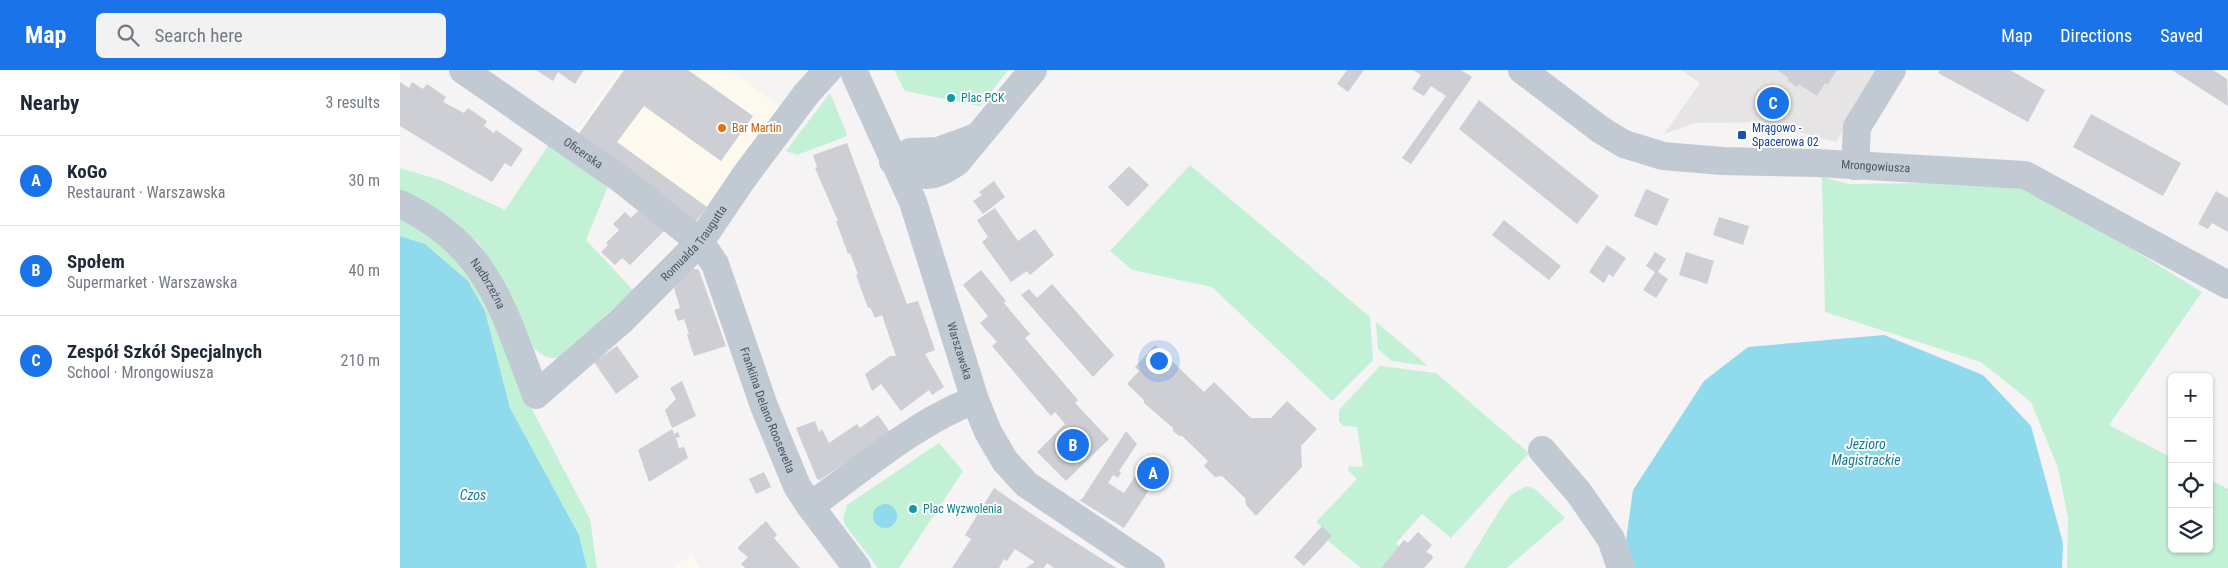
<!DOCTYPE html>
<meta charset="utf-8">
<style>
body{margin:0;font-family:"Roboto Condensed",sans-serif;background:#f2f2f3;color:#1f2937}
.controls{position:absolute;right:15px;bottom:15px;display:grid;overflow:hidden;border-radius:8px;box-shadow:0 1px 4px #0004}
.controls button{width:45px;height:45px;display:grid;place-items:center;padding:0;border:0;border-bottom:1px solid #e0e1e3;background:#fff;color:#1f2937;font:25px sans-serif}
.you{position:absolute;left:758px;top:290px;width:18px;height:18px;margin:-12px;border:4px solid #fff;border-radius:50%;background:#1a73e8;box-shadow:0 0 0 8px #1a73e833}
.badge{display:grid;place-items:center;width:32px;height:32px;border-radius:50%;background:#1a73e8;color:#fff;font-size:16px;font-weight:700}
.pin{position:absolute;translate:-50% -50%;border:2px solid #fff;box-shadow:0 1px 5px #0006}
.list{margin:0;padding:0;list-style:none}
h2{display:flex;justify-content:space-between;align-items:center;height:65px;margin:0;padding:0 20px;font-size:21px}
h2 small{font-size:16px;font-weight:400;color:#747a83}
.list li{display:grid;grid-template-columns:32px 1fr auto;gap:15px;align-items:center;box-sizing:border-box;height:90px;padding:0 20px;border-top:1px solid #e0e1e3}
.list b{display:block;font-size:19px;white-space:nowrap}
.list p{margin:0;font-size:16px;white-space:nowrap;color:#747a83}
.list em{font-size:16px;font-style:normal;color:#747a83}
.icon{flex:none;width:28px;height:28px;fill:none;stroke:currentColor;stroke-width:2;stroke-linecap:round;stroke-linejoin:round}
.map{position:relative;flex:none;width:1828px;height:498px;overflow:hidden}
header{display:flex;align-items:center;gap:30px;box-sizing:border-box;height:70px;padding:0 25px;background:#1a73e8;color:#fff}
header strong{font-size:24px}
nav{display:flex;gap:28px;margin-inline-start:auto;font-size:18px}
.search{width:350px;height:45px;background:#f2f2f3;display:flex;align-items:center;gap:12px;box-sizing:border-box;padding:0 18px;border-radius:8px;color:#747a83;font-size:19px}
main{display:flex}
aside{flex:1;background:#fff}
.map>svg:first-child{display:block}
.commercial{fill:#fdf9ef}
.education{fill:#e6e4e5}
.green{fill:#c3f1d5}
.water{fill:#90daee}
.building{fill:#cdcfd5}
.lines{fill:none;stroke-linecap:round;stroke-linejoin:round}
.minor{stroke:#c1cad2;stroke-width:28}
.culture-dot{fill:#0f9aa8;stroke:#fff;stroke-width:2}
.food-dot{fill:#e8710a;stroke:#fff;stroke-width:2}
.transit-dot{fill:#1a4fb4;stroke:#fff;stroke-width:2}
.labels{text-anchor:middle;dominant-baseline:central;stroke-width:4;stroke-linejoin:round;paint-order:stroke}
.culture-label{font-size:12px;fill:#0d838f;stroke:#fff;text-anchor:start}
.food-label{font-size:12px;fill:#c56008;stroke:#fff;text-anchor:start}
.transit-label{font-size:12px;fill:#164399;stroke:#fff;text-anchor:start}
.street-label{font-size:12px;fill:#4a5661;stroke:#fff}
.water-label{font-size:14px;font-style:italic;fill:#0c7c9b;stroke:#fff}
</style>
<header>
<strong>Map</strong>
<div class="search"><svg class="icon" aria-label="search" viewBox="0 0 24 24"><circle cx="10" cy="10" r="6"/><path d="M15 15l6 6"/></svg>Search here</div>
<nav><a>Map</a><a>Directions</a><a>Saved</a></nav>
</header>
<main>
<aside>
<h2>Nearby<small>3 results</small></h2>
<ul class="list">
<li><span class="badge">A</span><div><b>KoGo</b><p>Restaurant · Warszawska</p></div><em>30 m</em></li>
<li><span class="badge">B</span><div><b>Społem</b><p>Supermarket · Warszawska</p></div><em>40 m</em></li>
<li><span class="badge">C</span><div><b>Zespół Szkół Specjalnych</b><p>School · Mrongowiusza</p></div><em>210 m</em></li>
</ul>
</aside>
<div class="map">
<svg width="1828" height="498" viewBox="0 0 1828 498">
<rect width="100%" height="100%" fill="#f5f3f3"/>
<!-- commercial -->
<g class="commercial">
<path d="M220,0H331L380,37L294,154L176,63Z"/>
<path d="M292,484L300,498H273Z"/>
</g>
<!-- education -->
<path class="education" d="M1281,0H1481L1436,72L1363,52L1295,53L1264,64L1300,13Z"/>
<!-- green -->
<g class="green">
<path d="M494,0H608L580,36L505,21Z"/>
<path d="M430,23L447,64L445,67L397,85L386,81Z"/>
<path d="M150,73L209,114L186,170L233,220L161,287C149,290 143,286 134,278L79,174L55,152L38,140L0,124V98L40,110L105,140Z"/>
<path d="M790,95L970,247L973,290L932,331L812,217L732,200L710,181Z"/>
<path d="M1422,107L1449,114L1623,112L1802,222L1709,355L1772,388V479H1809V409L1828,419V498H1667L1668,448L1658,398L1631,332L1581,292L1425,242Z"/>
<path d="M0,144L68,194L125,326L190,449L197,498H187L179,465L110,338L85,241L68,212L25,174L0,166Z"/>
<path d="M976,252L1028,296L992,291L978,279Z"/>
<path d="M980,296L1036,303L1129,383L1051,468L1022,444L996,473L999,476L981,498H961L928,471L932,466L916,452L957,409L948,400L949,396L963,397L957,357L943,356L939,351V340Z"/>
<path d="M539,373L563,401L499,498H478L445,455L443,449L447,435Z"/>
<path d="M1126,416L1135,419L1165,448L1107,498H1064L1103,435L1111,425Z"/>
</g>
<!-- water -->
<g class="water">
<path d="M0,166L25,174L68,211L85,241L110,338L179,465L187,498H0Z"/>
<path d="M1484,265L1583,305L1631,356L1663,473L1662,498H1235L1226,470L1233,420L1304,311L1348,277Z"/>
<circle cx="485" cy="446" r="12"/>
</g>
<!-- building -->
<g class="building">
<path d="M136,0H184L175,14L158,2L153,11Z"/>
<path d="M224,0H288L353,46L321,91L244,36L217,72L307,137L294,154L175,69Z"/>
<path d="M947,0H964L948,22L937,14Z"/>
<path d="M1013,0H1061L1072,7L1011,94L1002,88L1046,26L1031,16L1024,26L1012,19L1021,5Z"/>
<path d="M1377,0H1437L1428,14L1425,13L1417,26L1399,14L1397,17L1387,10L1389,8Z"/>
<path d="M1540,0H1610L1645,20L1628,52L1538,3Z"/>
<path d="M1772,0H1813L1827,9L1828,36Z"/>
<path d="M0,12L9,18L12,12L23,19L27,14L46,27L43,32L64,43L68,38L87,51L84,56L94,63L96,60L123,79L111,97L105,93L92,112L0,56Z"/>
<path d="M1079,30L1199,126L1177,154L1059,59Z"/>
<path d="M1691,44L1781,93L1763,126L1673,77Z"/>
<path d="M447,73L507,234L518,231L535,280L525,284L544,317L532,325L529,320L501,341L481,314L472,321L465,304L490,286H496L482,245L475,248L470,237L468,238L456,205L458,204L450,183L448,184L436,151H438L415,98L417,97L413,85Z"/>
<path d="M729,96L749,115L728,137L708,117Z"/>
<path d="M594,111L605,127L583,144L573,131L582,125L579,122Z"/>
<path d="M1246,119L1269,129L1257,156L1234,146Z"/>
<path d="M1816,121L1828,128V162L1812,153L1808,159L1798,154Z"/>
<path d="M242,137L265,160L230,195L222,188L215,195L201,182L208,175L206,173L219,160L213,154L225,142L231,148Z"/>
<path d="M595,138L618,171L635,159L654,185L630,205L627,201L611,212L582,172L588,167L577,150Z"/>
<path d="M1319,147L1349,156L1343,175L1313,165Z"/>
<path d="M1104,150L1161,196L1149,210L1092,165Z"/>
<path d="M1207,175L1226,188L1213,207L1209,204L1204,213L1189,202Z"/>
<path d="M1255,182L1266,189L1258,202L1268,209L1256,228L1243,220L1255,202L1246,196Z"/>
<path d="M1286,182L1314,191L1307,214L1279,205Z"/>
<path d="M292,198L299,200L326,276L294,286L287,265L289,264L284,249L278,251L274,240L280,238L274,218Z"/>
<path d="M581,200L606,231L604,233L630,264L625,268L678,330L675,333L709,369L666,411L637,382L665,354L655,342L651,346L592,276L597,272L580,253L588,246L563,215Z"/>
<path d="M652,214L714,285L693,307L621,225L629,219L637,228Z"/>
<path d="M755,275L804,322L814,312L851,348H871L887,331L917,359L901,376L902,397L856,446L846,435L845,428L822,406L815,407L804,396L808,391L782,366H779L773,361V358L744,333V330L727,314L739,301L735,297Z"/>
<path d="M217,276L239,307L216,324L194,292Z"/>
<path d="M282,311L296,346L272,358L265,340L276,329L270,318Z"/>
<path d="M478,345L490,362L420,410L417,409L396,358L415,351L419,362L422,359L429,373L457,354L460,358Z"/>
<path d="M272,359L274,364L278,362L280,367L276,368L279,378L284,377L288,388L249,412L238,380Z"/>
<path d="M726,361L737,374L719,401L721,403L718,408L713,405L708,413L724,423L748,387L761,402L724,458L679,430L682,429Z"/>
<path d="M364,402L371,417L356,424L349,409Z"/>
<path d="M594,418L636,447L716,498H654L647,493L644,498H626L635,492L615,479L607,491L604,489L599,498H552L571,469L565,465Z"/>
<path d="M366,451L377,465L374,468L400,498H345L341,494L348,487L338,479L339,476Z"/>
<path d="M922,456L932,466L904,496L894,487Z"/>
<path d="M1018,462L1032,475L1026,482L1032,485L1033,488L1024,498H981L1004,470L1008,473Z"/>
</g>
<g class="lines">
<!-- minor -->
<g class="minor">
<path id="s1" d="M63,0L222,110L300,172L315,194L364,336L397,416L410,436L457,498"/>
<path id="s2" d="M453,0L513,132L575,330L588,362L605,391L626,414L751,498"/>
<path id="s3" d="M1122,0L1201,60L1224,74L1263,86L1322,91L1417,93L1625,105L1828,215"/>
<path d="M493,91C522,107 527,112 557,92L633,0"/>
<path d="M493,91L510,82L538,81L574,68"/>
<path d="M1455,96L1457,57L1492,0"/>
<path id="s4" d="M0,134C89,176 103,240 136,325L221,251L300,172L344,107L407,23L428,0"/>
<path d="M1142,380L1179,423L1211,469L1221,498"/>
<path d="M410,436C461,400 517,351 575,330"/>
</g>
</g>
<!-- markers -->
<g class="culture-dot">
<circle cx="551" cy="28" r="5"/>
<circle cx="513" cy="439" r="5"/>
</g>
<circle class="food-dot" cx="322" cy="58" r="5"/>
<rect class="transit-dot" x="1337" y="60" width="10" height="10" rx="2.5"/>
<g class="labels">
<!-- culture labels -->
<g class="culture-label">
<text x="561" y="28">Plac PCK</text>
<text x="523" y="439">Plac Wyzwolenia</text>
</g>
<!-- food labels -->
<g class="food-label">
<text x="332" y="58">Bar Martin</text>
</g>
<!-- transit labels -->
<g class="transit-label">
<text x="1352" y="58">Mrągowo -<tspan x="1352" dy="14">Spacerowa 02</tspan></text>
</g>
<!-- street labels -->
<g class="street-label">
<text stroke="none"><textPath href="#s1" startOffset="146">Oficerska</textPath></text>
<text stroke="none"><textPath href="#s3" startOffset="380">Mrongowiusza</textPath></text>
<text stroke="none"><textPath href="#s4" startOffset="462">Romualda Traugutta</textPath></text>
<text stroke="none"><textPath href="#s4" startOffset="121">Nadbrzeżna</textPath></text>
<text stroke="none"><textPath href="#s2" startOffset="301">Warszawska</textPath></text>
<text stroke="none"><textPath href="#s1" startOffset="475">Franklina Delano Roosevelta</textPath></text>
</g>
<!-- water labels -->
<g class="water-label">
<text x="1466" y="374">Jezioro<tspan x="1466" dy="16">Magistrackie</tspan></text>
<text x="73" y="425">Czos</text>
</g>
</g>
</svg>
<div class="controls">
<button>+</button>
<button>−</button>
<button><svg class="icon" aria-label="locate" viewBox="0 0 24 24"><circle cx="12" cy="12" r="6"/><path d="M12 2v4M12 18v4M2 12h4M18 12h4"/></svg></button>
<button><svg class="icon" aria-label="layers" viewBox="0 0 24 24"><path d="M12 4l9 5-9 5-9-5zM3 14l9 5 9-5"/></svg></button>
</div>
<div class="you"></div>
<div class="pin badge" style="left:753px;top:403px">A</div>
<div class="pin badge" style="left:673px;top:375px">B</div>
<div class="pin badge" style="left:1373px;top:33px">C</div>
</div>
</main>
